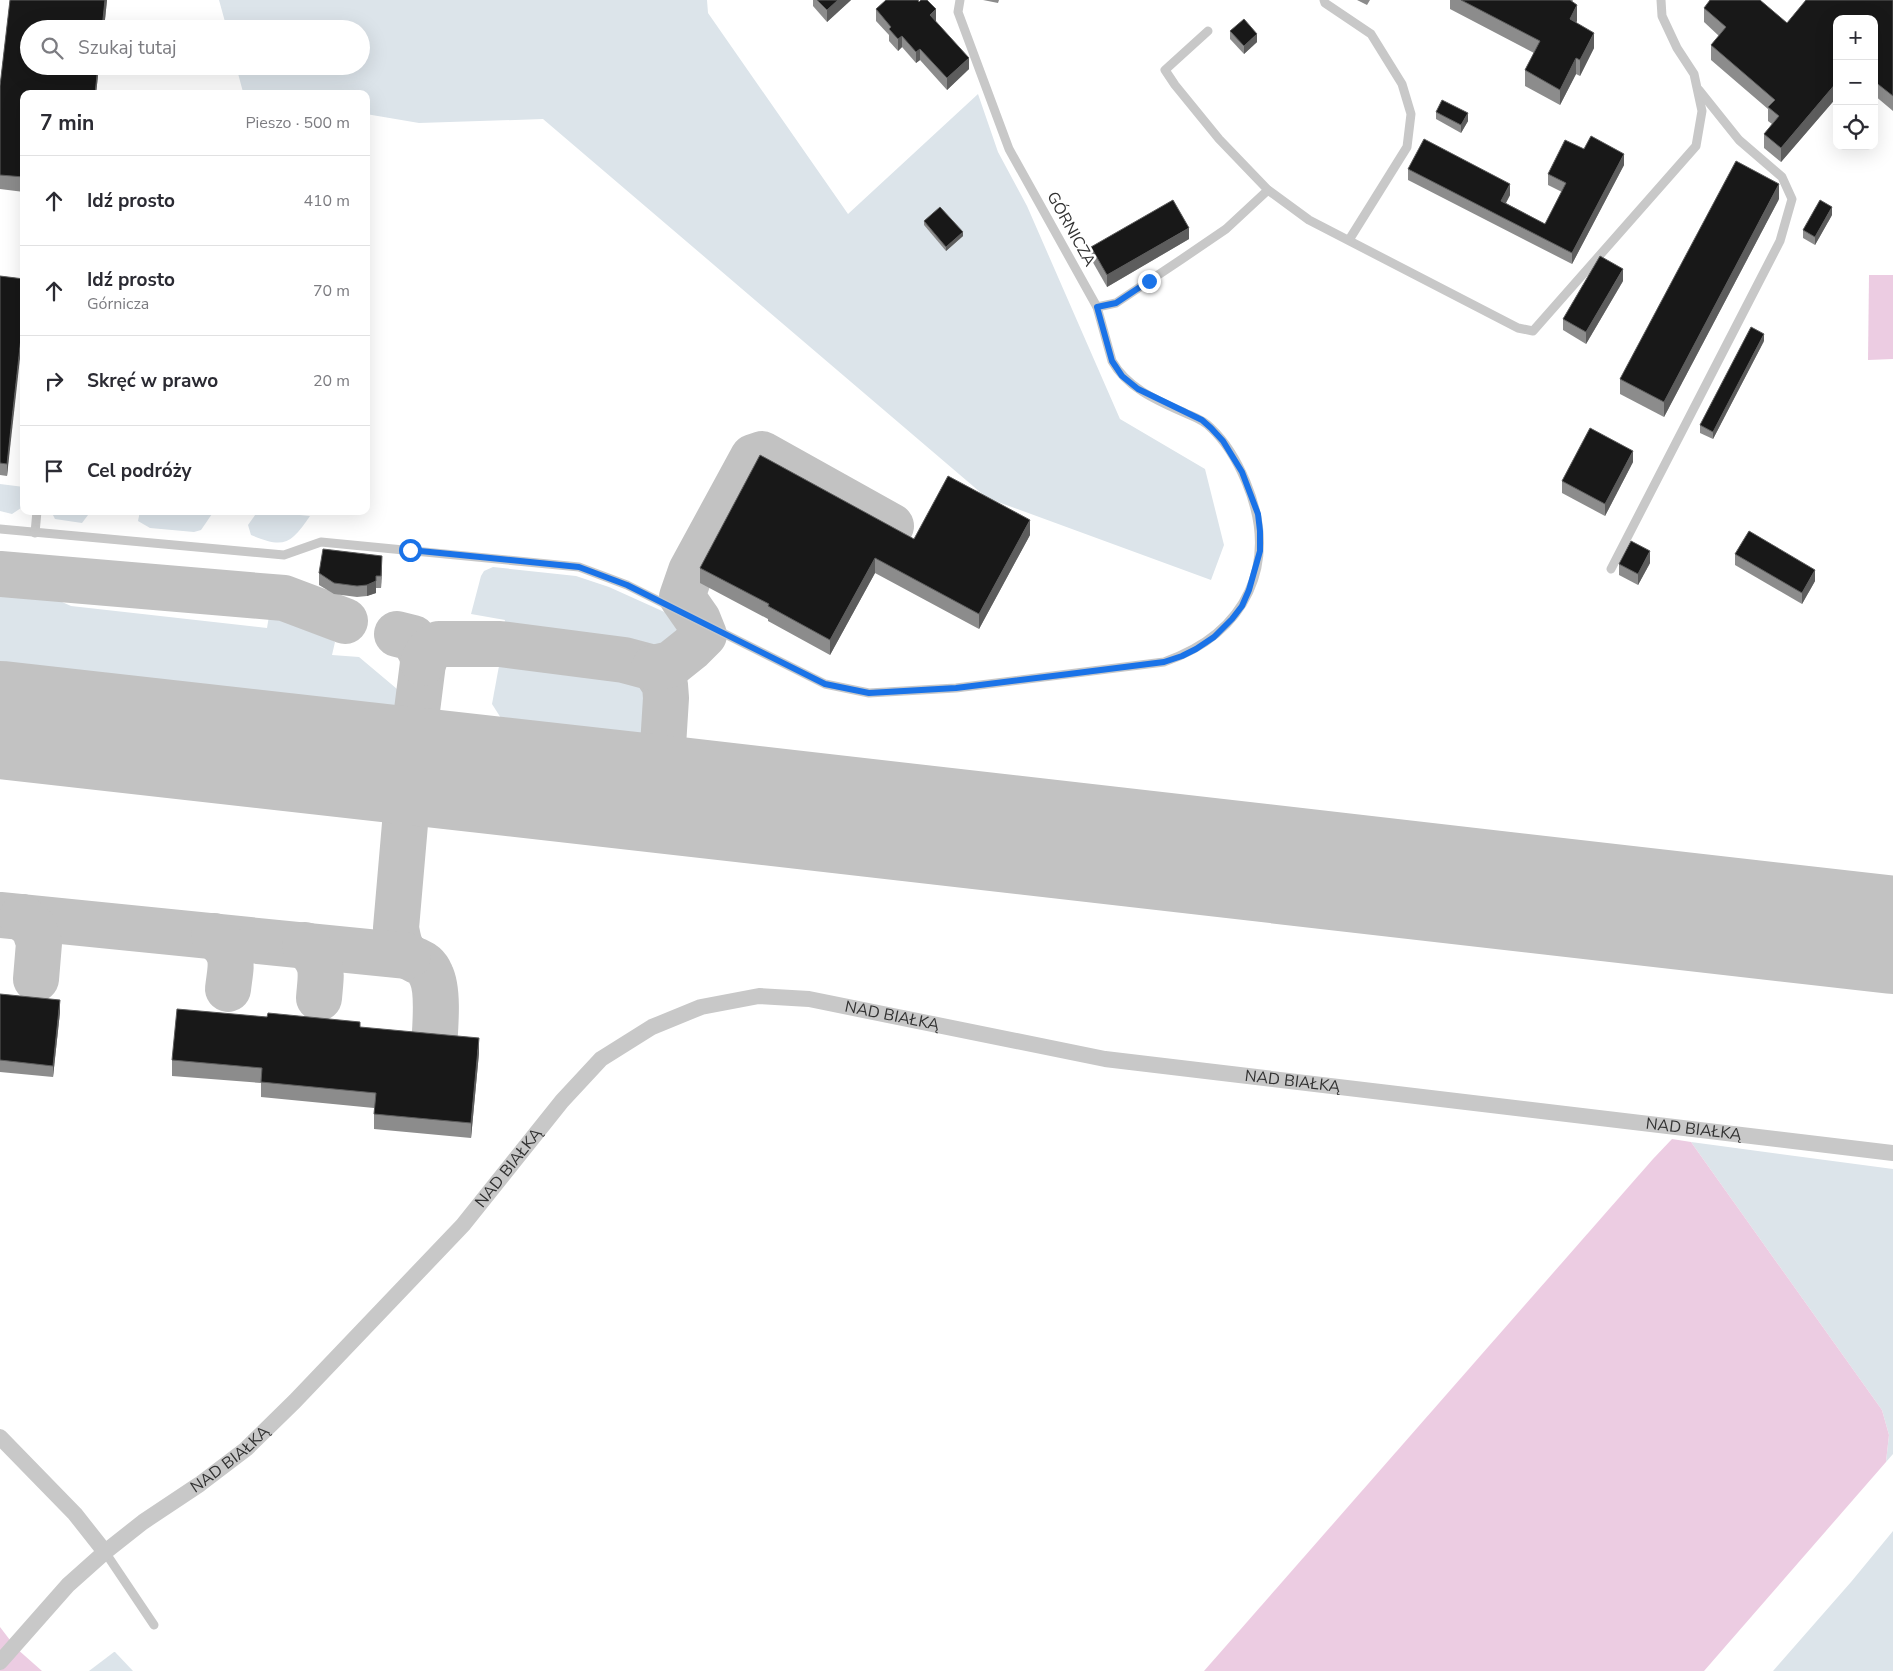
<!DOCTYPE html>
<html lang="pl">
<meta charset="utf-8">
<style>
body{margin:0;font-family:"Nunito Sans",sans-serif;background:#f2f2f3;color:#2b2b33}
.controls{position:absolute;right:15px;top:15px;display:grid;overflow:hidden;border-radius:10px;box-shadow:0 5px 20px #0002}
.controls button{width:45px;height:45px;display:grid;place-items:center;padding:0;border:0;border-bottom:1px solid #e1e1e2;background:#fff;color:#2b2b33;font:25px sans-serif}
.stop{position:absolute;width:15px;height:15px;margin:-11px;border:4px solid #1a73e8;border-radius:50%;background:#fff}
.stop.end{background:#1a73e8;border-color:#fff;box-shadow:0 1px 5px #0008}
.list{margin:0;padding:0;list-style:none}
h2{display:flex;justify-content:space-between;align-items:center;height:65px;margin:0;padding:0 20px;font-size:21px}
h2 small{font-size:16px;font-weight:400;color:#7c7c81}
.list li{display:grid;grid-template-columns:32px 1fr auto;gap:15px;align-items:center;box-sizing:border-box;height:90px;padding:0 20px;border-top:1px solid #e1e1e2}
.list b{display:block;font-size:19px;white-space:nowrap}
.list p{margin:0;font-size:16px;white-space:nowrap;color:#7c7c81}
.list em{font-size:16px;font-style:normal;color:#7c7c81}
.icon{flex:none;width:28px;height:28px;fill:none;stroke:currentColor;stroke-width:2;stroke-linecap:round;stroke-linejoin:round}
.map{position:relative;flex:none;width:1893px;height:1671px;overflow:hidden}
.search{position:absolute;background:#fff;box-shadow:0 5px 20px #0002;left:20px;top:20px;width:350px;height:55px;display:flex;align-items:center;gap:12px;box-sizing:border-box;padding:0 18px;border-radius:28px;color:#7c7c81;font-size:19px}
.panel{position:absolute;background:#fff;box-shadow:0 5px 20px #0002;left:20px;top:90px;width:350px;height:425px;border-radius:10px}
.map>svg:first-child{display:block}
.green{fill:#dce4ea}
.water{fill:#eccce2}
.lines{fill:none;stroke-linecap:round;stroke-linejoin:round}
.taxiway{stroke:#c2c2c2;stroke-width:46}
.runway{stroke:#c2c2c2;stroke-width:118}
.service{stroke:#c8c8c8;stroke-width:9}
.minor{stroke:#c8c8c8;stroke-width:16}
.wall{fill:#8c8c8c}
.shaded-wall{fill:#5d5d5d}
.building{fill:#181818;stroke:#5d5d5d}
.route{stroke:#1a73e8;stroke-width:6}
.labels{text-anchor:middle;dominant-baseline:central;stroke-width:5;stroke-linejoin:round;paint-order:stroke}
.street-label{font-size:16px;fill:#313131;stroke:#fff}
</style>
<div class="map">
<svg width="1893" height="1671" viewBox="0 0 1893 1671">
<rect width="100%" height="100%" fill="#fff"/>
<!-- green -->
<g class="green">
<path d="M219,0H707L708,13L848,214L978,94L998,152L1027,206L1120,419L1205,469L1224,545L1211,580L987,498L543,119L419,123L366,114V94H251L243,92L236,66H361V29H227Z"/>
<path d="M0,484L24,487V506L12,514L0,511Z"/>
<path d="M51,511H91L82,523L55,519Z"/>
<path d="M140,511H214L201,530L194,532L150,528L138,521Z"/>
<path d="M258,511H259L310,516C291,544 284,549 251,535L248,525Z"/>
<path d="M493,567L576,576L609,587L691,624L681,645L664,654L631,653L501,637L505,620L471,614L481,576L484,571Z"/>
<path d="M0,589L54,591L62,602L71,606L267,628L269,616L299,619L335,642L332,655L359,657L403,694L406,704L400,710L390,712L0,671Z"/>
<path d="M501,655L625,669L640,673L649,680L651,690L647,740L506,726L492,704Z"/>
<path d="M1691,1142L1893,1169V1454L1886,1462L1889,1435L1882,1410Z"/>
<path d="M1893,1531V1671H1773L1851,1582Z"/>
<path d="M115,1652L133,1671H89L114,1652Z"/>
</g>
<!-- water -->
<g class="water">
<path d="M1869,275H1893V359L1868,360Z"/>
<path d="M1672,1139L1691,1142L1882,1410L1889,1435L1886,1462L1704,1671H1204L1653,1159Z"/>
<path d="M0,1627L16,1648L42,1671H0Z"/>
</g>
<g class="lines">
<!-- taxiway -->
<g class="taxiway">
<path d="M0,574L284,598L345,621"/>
<path d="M397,634L413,638L422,654L423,663L410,766L396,928C398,938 399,949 408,956C418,963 425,961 431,975C439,991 435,1030 434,1048"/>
<path d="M423,663L428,652L439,644H500L624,660L654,668L665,685L666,698L660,794"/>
<path d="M654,668L671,664L691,648L704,635L698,620L682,597L691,571L753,457L762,454L891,526"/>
<path d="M0,915L408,956"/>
<path d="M22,917L34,928L39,943L36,979"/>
<path d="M214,936C236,954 231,963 228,989"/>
<path d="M305,945C325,964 321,972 319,998"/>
</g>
<!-- runway -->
<path class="runway" d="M0,720L660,794L1893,935"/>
<!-- service -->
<g class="service">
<path d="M1324,0L1325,3L1371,34L1402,84L1411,114L1407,147L1349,240"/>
<path d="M1208,31L1165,70L1175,85L1219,139L1268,190L1309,220L1518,328L1533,331L1696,146L1702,111L1694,74L1677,48L1662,16L1661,0"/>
<path d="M1097,307L1116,303L1182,259L1226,229L1268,190"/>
<path d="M0,529L284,555L321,542L579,567L627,585L825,684L869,693L956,688L1164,662C1247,633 1280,563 1246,482C1238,463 1226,442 1211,428C1204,420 1194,417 1185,413C1158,401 1127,388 1112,361L1097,307L1009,149L958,12L960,0"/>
<path d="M35,533L37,511"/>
<path d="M1611,569L1780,241L1792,199L1782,177L1739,140L1699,90"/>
<path d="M105,1552L154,1625"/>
</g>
<!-- minor -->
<g class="minor">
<path d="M0,1437L75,1514L105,1552"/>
<path id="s1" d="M0,1662L68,1585L105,1552L143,1522L200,1484L246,1449L295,1401L463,1225L562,1101L601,1059L652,1027L701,1007L759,996L809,999L1105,1059L1893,1153"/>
</g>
</g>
<!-- wall -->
<g class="wall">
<path d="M10,0H107L104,29H29V66H99L96,94H24V192L0,189V86Z"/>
<path d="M813,0H851L827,22L813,6Z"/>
<path d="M983,0H999L998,3Z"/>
<path d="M1357,0H1370L1367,5Z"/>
<path d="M1450,0H1573L1572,2L1577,21L1576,22L1594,48L1580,76L1576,74L1560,105L1525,86V70L1534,53L1450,9Z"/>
<path d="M1893,0V111L1874,95V19H1837V97L1781,162L1764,148V134L1772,124L1768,121V109L1711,60V45L1719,36L1704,22V8L1787,23Z"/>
<path d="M876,9L936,21H935L969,69L947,90L920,60L916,63L902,47L898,51L889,41V35L876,21Z"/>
<path d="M1230,31L1257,42L1244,54L1230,39Z"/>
<path d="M1436,112L1468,121L1461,133L1436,119Z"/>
<path d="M1584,149L1624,165L1572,264L1408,180V169L1510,195L1506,203L1545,224L1562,192L1548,185V174Z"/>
<path d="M1779,199L1664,417L1620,394V379Z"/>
<path d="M1832,215L1815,245L1803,238V230Z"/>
<path d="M924,221L963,236L946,251L924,225Z"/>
<path d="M1189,239L1107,287L1091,259V247Z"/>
<path d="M0,276L24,279L7,476L0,475Z"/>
<path d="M1623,281L1586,344L1563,330V319Z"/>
<path d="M1764,341L1713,439L1700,433V425Z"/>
<path d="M1633,462L1605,516L1562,493V481Z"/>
<path d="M1030,535L979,629L875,573L830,655L768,621V619L700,583V568L914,539Z"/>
<path d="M1735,554L1815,581L1802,604L1735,565Z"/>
<path d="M1650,563L1638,585L1619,575V564Z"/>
<path d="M382,567L381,588H376V593L367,596L357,597L334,594L319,585V573Z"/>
<path d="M0,994L60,1012L53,1077L0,1072Z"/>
<path d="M360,1027L479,1053L471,1138L374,1129V1108L261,1097V1083L172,1076V1060Z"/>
</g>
<!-- shaded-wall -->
<g class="shaded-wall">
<path d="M105,0H107L104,29H102Z"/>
<path d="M838,0H851L827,22V10Z"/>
<path d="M1577,5V21L1570,34V19Z"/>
<path d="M936,9V21L930,26V15Z"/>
<path d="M1594,33V48L1580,76V60Z"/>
<path d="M1257,34V42L1244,54V46Z"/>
<path d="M902,36V47L898,51V39Z"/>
<path d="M920,49V60L916,63V52Z"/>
<path d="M969,58V69L947,90V78Z"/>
<path d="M1576,58V74L1560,105V90Z"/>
<path d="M98,66H99L96,94H95Z"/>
<path d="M1837,82V97L1781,162V148Z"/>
<path d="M1468,113V121L1461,133V125Z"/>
<path d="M1624,154V165L1572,264V253Z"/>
<path d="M1510,184V195L1501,212V201Z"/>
<path d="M1779,184V199L1664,417V402Z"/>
<path d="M1832,207V215L1815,245V237Z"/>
<path d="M1189,228V239L1107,287V275Z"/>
<path d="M963,232V236L946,251V247Z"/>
<path d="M1623,269V281L1586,344V332Z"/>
<path d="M24,311V322L7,476V464Z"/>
<path d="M1764,334V341L1713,439V432Z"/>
<path d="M1633,451V462L1605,516V504Z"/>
<path d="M1030,520V535L979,629V614Z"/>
<path d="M1650,551V563L1638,585V574Z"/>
<path d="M382,556V567L381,588V576Z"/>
<path d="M875,558V573L830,655V640Z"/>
<path d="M1815,570V581L1802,604V593Z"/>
<path d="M376,576V593L367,596V585Z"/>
<path d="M60,1000V1012L53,1077V1066Z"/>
<path d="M479,1038V1053L471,1138V1123Z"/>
</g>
<!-- building -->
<g class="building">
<path d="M10,0H105L102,29H29V66H98L95,94H24V177L0,175V86Z"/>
<path d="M817,0H838L827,10Z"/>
<path d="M886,0H918L919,2L921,0H927L936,9L930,15L969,58L947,78L920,49L916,52L902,36L898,39L889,29L891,27L876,9Z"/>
<path d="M1461,0H1570L1577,5L1570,19L1594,33L1580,60L1576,58L1560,90L1525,70L1540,41Z"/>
<path d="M1710,0H1760L1787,23L1806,0H1893V96L1874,81V19H1837V82L1781,148L1764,134L1779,116L1768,107L1775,100L1711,45L1726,27L1704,8Z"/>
<path d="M1244,19L1257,34L1244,46L1230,31Z"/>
<path d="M1442,100L1468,113L1461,125L1436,112Z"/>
<path d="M1591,136L1624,154L1572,253L1408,169L1424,139L1510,184L1501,201L1545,224L1566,183L1548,174L1565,140L1584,149Z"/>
<path d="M1736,161L1779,184L1664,402L1620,379Z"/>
<path d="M1173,200L1189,228L1107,275L1091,247Z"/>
<path d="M1820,200L1832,207L1815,237L1803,230Z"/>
<path d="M940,207L963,232L946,247L924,221Z"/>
<path d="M1600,256L1623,269L1586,332L1563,319Z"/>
<path d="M0,276L24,279V311L7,464L0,463Z"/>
<path d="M1751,327L1764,334L1713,432L1700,425Z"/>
<path d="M1590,428L1633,451L1605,504L1562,481Z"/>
<path d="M760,455L914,539L948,476L1030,520L979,614L875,558L830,640L768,606L769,604L700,568Z"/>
<path d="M1749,531L1815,570L1802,593L1735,554Z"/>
<path d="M1631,541L1650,551L1638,574L1619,564Z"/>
<path d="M323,549L382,556L381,576H376V581L367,585L357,586L334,583L319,573Z"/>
<path d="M0,994L60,1000L53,1066L0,1060Z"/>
<path d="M177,1009L267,1017L268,1013L360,1022V1027L479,1038L471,1123L374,1114L376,1093L261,1082L262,1068L172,1060Z"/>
</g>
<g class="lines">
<!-- route -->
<path class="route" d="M410,550L579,567L627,585L825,684L869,693L956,688L1069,674L1164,662L1182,656L1196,649L1214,637L1232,619L1242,606L1249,590L1260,551V531L1258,514L1242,472L1223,441L1211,428L1202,420L1138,389L1122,376L1112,361L1097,307L1116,303L1149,281"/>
</g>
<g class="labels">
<!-- street labels -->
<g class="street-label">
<text transform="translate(1071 229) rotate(61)">GÓRNICZA</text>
<text stroke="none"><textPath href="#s1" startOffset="1162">NAD BIAŁKĄ</textPath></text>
<text stroke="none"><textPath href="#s1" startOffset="1568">NAD BIAŁKĄ</textPath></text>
<text stroke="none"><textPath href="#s1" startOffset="1972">NAD BIAŁKĄ</textPath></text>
<text stroke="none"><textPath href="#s1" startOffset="712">NAD BIAŁKĄ</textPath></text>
<text stroke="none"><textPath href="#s1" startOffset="308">NAD BIAŁKĄ</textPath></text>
</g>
</g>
</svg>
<div class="controls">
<button>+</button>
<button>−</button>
<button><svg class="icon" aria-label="locate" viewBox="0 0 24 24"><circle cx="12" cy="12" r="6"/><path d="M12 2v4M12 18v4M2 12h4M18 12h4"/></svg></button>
</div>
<div class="stop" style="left:410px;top:550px"></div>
<div class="stop end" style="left:1149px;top:281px"></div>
<div class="search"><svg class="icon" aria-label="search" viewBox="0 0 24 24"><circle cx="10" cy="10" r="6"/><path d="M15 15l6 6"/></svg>Szukaj tutaj</div>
<section class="panel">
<h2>7 min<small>Pieszo · 500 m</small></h2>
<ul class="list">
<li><svg class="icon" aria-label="ahead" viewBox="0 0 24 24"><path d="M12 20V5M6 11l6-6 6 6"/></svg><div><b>Idź prosto</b></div><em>410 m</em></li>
<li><svg class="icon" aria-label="ahead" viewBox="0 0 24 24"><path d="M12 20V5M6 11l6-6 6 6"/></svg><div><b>Idź prosto</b><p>Górnicza</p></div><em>70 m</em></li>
<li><svg class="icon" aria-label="right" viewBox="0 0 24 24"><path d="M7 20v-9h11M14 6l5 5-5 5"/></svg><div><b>Skręć w prawo</b></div><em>20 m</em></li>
<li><svg class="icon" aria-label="arrive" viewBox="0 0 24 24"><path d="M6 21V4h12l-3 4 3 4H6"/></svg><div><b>Cel podróży</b></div></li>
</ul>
</section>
</div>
